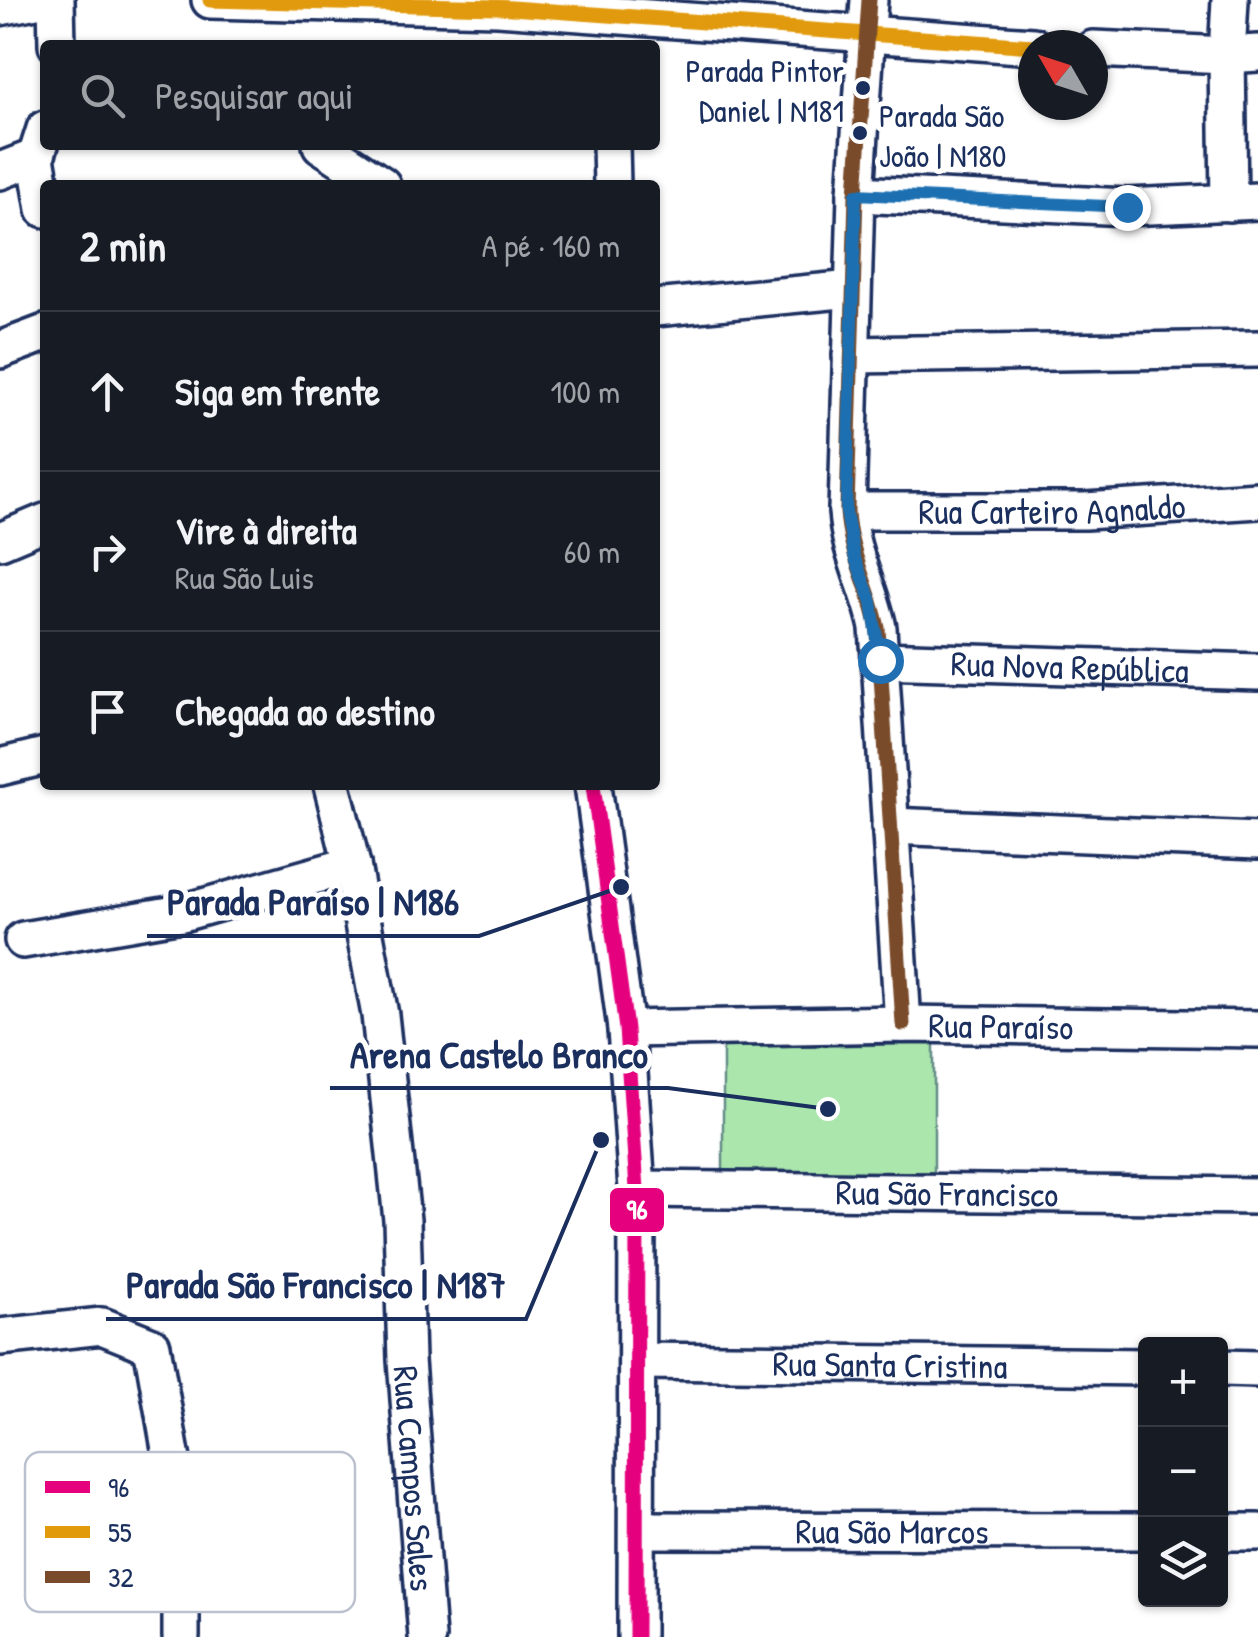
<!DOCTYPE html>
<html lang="pt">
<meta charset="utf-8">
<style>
body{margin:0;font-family:"Patrick Hand",sans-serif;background:#242831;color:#f1f3f6}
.controls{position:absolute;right:30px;bottom:30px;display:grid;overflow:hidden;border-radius:10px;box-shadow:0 2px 8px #0004}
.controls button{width:90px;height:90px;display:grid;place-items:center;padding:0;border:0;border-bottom:2px solid #363941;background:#171b24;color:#f1f3f6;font:50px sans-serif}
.compass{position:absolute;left:1018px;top:30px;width:90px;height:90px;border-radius:50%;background:#171b24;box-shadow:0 2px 8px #0004;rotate:309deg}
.stop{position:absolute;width:30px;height:30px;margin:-22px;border:8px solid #1f6fb2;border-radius:50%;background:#fff}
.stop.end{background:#1f6fb2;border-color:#fff;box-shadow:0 2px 10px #0008}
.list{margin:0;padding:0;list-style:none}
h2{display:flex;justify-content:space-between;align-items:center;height:130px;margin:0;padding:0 40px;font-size:42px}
h2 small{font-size:32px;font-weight:400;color:#9ea1a6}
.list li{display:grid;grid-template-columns:65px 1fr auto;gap:30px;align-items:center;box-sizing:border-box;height:160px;padding:0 40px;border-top:2px solid #363941}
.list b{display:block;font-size:38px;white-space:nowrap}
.list p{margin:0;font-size:32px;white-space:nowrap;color:#9ea1a6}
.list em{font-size:32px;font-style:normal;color:#9ea1a6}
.icon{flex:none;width:55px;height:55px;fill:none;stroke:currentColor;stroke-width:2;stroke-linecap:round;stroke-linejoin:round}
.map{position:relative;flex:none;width:1258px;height:1637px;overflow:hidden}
.search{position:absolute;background:#171b24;box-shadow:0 2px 8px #0004;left:40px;top:40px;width:620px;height:110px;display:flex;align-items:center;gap:25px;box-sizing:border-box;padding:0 35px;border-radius:10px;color:#9ea1a6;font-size:38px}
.panel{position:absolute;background:#171b24;box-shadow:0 2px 8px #0004;left:40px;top:180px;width:620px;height:610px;border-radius:10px}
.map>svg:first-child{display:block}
.garden{fill:#abe7ad;stroke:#638b86;stroke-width:2.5}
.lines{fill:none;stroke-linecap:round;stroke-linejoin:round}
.minor-casing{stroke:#1b2f5e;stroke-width:42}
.minor{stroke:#fff;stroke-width:35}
.bus-1-casing{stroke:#fff;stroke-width:22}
.bus-2-casing{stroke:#fff;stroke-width:22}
.bus-3-casing{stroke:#fff;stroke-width:22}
.bus-1{stroke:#e5007d;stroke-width:15}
.bus-2{stroke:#e19a09;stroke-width:15}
.bus-3{stroke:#7a4b2a;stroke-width:15}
.route{stroke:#1f6fb2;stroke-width:12}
.bus-dot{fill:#1b2f5e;stroke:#fff;stroke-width:4}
.labels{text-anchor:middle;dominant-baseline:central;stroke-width:10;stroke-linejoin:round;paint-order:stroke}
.bus-label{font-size:32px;fill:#1b2f5e;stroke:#fff;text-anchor:end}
.street-label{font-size:35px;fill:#1b2f5e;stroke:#fff}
.key{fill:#fff;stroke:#bbc1cf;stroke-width:2.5}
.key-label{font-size:28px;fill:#1b2f5e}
.leader{fill:none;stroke:#1b2f5e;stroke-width:4}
.callout-dot{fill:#1b2f5e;stroke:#fff;stroke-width:4}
.callout-label{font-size:38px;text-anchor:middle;font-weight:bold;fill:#1b2f5e;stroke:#fff;stroke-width:10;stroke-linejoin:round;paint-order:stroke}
.line-badge{stroke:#fff;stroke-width:4}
.badge-label{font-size:28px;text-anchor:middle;font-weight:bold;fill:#fff}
</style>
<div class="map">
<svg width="1258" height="1637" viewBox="0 0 1258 1637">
<rect width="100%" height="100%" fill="#fff"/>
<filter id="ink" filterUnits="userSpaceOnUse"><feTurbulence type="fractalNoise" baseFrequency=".01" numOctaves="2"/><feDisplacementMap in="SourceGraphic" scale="20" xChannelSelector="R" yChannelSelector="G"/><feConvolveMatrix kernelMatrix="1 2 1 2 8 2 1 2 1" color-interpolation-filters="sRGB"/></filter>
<g filter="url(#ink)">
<!-- garden -->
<path class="garden" d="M934,1044V1172L723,1174V1047Z"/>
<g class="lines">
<defs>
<g id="minor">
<path d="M56,0L57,45"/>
<path d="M210,0L498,7L1033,46"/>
<path d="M869,0L856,194L847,511C849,553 870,588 878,628L903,1024"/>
<path d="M0,7L36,0"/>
<path d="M1093,49L1227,55L1258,53"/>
<path d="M45,129L36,157L45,209"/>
<path d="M321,145L382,185"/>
<path d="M611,145L612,185"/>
<path d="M0,171L36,157"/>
<path d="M856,194L1127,207L1258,201"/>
<path d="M1229,203L1227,55L1230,0"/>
<path d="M655,308L852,289"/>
<path d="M0,350L45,333"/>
<path d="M851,355L1258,349"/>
<path id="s1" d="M847,511H1085L1258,500"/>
<path d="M0,541L45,522"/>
<path id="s2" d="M880,660L1258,672"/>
<path d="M0,767L45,756"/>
<path id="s3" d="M332,785L352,865L380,1015L402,1220L406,1360L427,1637"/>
<path d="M593,785L626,1029L637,1189L636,1637"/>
<path d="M890,826L1258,841"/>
<path d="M23,940L182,913L352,865"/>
<path id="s4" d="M626,1029L903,1024L1258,1029"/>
<path id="s5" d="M637,1189L1258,1196"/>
<path d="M0,1337L102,1326L152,1346L175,1477L181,1551V1637"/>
<path id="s6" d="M638,1361L1146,1367"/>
<path d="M1220,1368L1258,1369"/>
<path id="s7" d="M637,1530L1146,1531"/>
<path d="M1220,1532H1258"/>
</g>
</defs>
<!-- minor casing -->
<use href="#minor" class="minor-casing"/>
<!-- minor -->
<use href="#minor" class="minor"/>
<defs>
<path id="bus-1" d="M593,785L626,1029L637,1189L636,1637"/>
<path id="bus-2" d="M210,0L498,7L1033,46"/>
<path id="bus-3" d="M869,0L856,194L847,511C849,553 870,588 878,628L903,1024"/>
</defs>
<!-- bus-1 casing -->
<use href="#bus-1" class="bus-1-casing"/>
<!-- bus-2 casing -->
<use href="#bus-2" class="bus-2-casing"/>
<!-- bus-3 casing -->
<use href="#bus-3" class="bus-3-casing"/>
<!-- bus-1 -->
<use href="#bus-1" class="bus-1"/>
<!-- bus-2 -->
<use href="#bus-2" class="bus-2"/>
<!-- bus-3 -->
<use href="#bus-3" class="bus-3"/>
</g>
</g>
<g class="lines" filter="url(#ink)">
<!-- route -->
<path class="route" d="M880,660L872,602L854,556L846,512L856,194L1127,207"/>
</g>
<!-- markers -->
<g class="bus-dot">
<circle cx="863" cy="88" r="9"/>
<circle cx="860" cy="133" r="9"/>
</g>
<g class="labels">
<!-- bus labels -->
<g class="bus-label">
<text x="844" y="70">Parada Pintor<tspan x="844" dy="40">Daniel | N181</tspan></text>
<text x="879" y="115" text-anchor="start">Parada São<tspan x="879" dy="40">João | N180</tspan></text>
</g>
<!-- street labels -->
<g class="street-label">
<text stroke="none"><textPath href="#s1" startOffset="205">Rua Carteiro Agnaldo</textPath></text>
<text stroke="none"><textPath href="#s2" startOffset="190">Rua Nova República</textPath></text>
<text stroke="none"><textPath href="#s4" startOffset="375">Rua Paraíso</textPath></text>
<text stroke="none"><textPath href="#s5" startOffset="310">Rua São Francisco</textPath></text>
<text stroke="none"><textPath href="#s6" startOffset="252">Rua Santa Cristina</textPath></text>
<text stroke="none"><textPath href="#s3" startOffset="700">Rua Campos Sales</textPath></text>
<text stroke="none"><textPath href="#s7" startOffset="255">Rua São Marcos</textPath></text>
</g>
</g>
<!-- legend -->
<rect x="25" y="1452" width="330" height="160" rx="15" class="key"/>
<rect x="45" y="1481" width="45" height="12" fill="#e5007d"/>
<rect x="45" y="1526" width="45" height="12" fill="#e19a09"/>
<rect x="45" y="1571" width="45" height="12" fill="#7a4b2a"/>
<g class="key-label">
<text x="108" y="1497">96</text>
<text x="108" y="1542">55</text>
<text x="108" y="1587">32</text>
</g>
<!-- callouts -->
<path class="leader" d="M621 887L479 936H147M828 1109L668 1088H330M601 1140L526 1319H106"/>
<g class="callout-dot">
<circle cx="621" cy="887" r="10"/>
<circle cx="828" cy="1109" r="10"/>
<circle cx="601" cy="1140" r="10"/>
</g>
<g class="callout-label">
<text x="313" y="915">Parada Paraíso | N186</text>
<text x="499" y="1068">Arena Castelo Branco</text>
<text x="316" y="1298">Parada São Francisco | N187</text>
</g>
<rect class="line-badge" x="608" y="1186" width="58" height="48" rx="10" fill="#e5007d"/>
<g class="badge-label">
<text x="637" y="1219">96</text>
</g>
</svg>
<div class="controls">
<button>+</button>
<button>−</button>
<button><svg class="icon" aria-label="layers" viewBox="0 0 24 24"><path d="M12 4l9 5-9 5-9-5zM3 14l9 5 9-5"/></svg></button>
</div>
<svg class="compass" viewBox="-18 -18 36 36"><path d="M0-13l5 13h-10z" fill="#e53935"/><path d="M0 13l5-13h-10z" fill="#9ea1a6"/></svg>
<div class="stop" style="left:880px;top:660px"></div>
<div class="stop end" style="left:1127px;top:207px"></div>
<div class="search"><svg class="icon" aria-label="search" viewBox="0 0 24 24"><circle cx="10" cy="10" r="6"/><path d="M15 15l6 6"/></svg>Pesquisar aqui</div>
<section class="panel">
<h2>2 min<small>A pé · 160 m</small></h2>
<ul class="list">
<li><svg class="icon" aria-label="ahead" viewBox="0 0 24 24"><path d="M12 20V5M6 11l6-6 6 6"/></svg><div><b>Siga em frente</b></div><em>100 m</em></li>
<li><svg class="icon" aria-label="right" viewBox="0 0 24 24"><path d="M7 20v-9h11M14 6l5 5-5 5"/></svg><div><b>Vire à direita</b><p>Rua São Luis</p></div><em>60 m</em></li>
<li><svg class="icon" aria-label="arrive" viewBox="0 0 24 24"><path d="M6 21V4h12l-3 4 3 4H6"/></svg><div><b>Chegada ao destino</b></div></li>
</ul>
</section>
</div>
